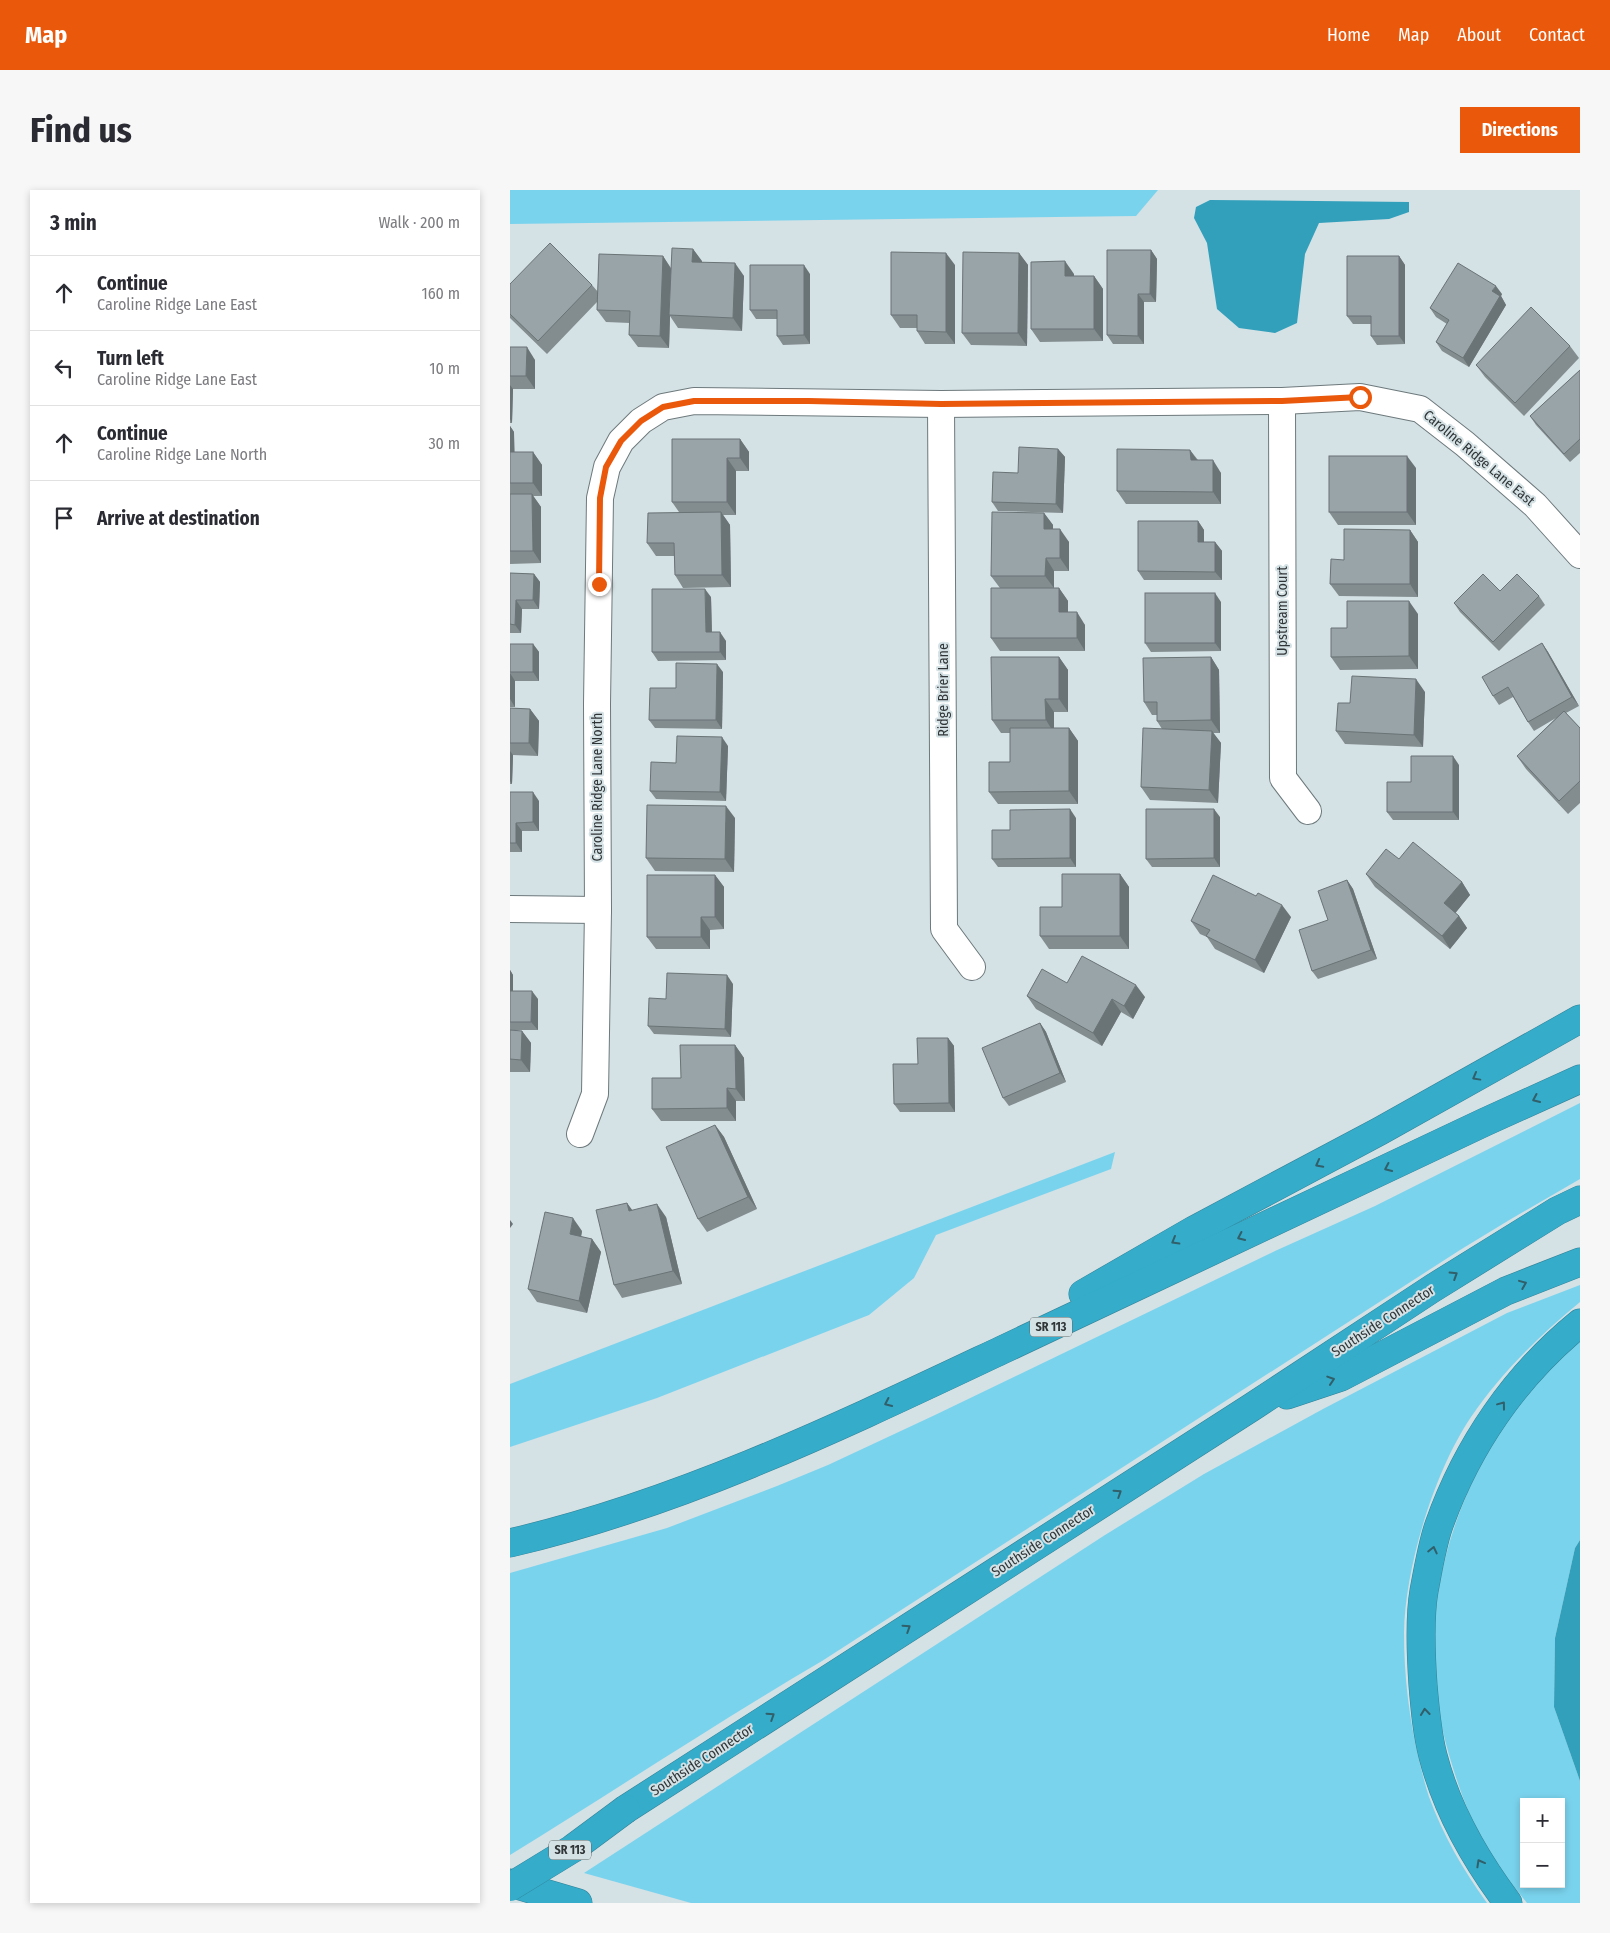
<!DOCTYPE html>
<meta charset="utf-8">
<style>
body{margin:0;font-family:"Fira Sans Condensed",sans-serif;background:#f7f7f7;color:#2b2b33}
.controls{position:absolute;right:15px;bottom:15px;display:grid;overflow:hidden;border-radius:0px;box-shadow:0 2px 8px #0003}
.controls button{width:45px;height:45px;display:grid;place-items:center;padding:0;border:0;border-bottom:1px solid #e1e1e2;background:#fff;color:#2b2b33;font:25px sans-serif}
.stop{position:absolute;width:15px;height:15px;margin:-11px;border:4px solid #ea580c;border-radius:50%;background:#fff}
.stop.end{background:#ea580c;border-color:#fff;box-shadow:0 1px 5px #0008}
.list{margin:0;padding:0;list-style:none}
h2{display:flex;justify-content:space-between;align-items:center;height:65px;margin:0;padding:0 20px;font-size:21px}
h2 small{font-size:16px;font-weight:400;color:#7c7c81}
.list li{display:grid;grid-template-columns:32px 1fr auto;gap:15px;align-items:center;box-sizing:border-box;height:75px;padding:0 20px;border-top:1px solid #e1e1e2}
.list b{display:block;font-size:19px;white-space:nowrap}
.list p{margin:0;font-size:16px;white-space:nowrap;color:#7c7c81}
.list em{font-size:16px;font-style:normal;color:#7c7c81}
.icon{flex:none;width:28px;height:28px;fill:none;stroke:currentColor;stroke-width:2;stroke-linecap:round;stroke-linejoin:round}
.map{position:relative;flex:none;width:1070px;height:1713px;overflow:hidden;border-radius:0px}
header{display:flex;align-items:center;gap:30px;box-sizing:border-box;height:70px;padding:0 25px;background:#ea580c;color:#fff}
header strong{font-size:24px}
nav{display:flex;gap:28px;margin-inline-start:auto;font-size:18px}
.intro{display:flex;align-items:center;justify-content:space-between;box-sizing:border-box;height:120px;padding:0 30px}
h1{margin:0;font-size:35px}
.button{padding:12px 22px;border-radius:0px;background:#ea580c;color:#fff;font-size:18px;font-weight:700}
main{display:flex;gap:30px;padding:0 30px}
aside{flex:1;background:#fff;border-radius:0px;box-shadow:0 2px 8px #0003}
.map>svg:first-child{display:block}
.green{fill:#7ad3ed;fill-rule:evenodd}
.water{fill:#329fbb}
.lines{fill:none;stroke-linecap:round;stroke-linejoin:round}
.minor-casing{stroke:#6d797c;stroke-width:28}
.motorway-casing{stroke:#338297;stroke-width:29}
.minor{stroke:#fff;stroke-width:26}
.motorway{stroke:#34acca;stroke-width:28}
.motorway-bridge-casing{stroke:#338297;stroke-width:29;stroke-linecap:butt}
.motorway-bridge{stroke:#34acca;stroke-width:28}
.wall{fill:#838d90}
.shaded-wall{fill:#6a7376}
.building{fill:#98a4a8;stroke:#6a7376}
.oneway{stroke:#315f6a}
.route{stroke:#ea580c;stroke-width:6}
.labels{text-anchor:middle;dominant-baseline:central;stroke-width:4;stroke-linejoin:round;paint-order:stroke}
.shield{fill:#d4e1e5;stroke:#61696b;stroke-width:1}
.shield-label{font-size:12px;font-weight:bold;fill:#303537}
.street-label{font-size:14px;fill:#303537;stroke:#d4e1e5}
</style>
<header>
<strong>Map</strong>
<nav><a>Home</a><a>Map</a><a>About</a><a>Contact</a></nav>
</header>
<div class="intro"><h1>Find us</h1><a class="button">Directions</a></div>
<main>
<aside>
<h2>3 min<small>Walk · 200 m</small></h2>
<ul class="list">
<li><svg class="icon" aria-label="ahead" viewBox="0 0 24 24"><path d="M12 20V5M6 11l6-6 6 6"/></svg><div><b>Continue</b><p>Caroline Ridge Lane East</p></div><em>160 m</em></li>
<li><svg class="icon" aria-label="left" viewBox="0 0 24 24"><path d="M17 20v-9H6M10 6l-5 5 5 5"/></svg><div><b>Turn left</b><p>Caroline Ridge Lane East</p></div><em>10 m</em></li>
<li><svg class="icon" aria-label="ahead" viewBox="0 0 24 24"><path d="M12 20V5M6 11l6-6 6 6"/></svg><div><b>Continue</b><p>Caroline Ridge Lane North</p></div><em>30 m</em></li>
<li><svg class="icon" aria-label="arrive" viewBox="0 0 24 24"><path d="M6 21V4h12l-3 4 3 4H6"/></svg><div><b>Arrive at destination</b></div></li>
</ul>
</aside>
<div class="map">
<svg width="1070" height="1713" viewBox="0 0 1070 1713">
<rect width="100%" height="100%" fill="#d4e1e5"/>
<!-- green -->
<g class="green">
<path d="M0,0H648L626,26L0,34Z"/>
<path d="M1070,913V989L1001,1029L950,1060L312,1471C206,1533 104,1601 0,1665V1383L157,1338L267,1296L318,1275L425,1225L765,1061L865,1016Z"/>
<path d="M605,962L601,979L426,1045L404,1088L359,1125L147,1208L0,1257V1194Z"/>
<path d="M1070,1095V1112C1029,1146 991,1183 961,1227C924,1282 895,1377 894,1443C894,1486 899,1528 909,1570C912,1582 915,1595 919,1607C933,1645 953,1680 977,1713H181L74,1683L595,1345L694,1284L813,1219L997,1123Z"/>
<path d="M1070,1151V1350L1065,1358L1045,1448L1044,1517L1070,1591V1713H1017C1005,1697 990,1682 980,1665C964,1638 952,1607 943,1578C932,1542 923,1504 923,1467C923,1346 978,1229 1070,1151ZM1014,1612H1051V1694H1014Z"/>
</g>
<!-- water -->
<g class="water">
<path d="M700,10L899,12V22L879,29L809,33L795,64L787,133L765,143L729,138L707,119L697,53L684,28L686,17Z"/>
<path d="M1070,1350V1591L1044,1517L1045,1448L1065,1358Z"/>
</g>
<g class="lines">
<defs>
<g id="minor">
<path d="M772,211L773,588L798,621"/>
<path d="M431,214L434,739L462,777"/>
<path d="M0,719L88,720"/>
<path d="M70,944L85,904L88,720L87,514L90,308L97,277L111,251L131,231L153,217L184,211L431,214L772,211L850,207L910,219L955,254L1025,315L1070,365"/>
</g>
<g id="motorway">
<path d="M573,1104L684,1040L870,941L1070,829"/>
<path d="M777,1205L831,1187L996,1101L1070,1072"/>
<path d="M0,1353C172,1313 333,1235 492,1160C653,1084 814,1008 975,932L1070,889"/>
<path d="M116,1619L742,1217L923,1098L1047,1021L1070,1010"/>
<path d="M0,1693L68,1713"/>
<path d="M998,1713C965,1669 937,1620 923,1566C917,1543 915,1519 913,1495C911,1466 909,1430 914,1401C918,1380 922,1355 929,1335C957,1256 1005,1186 1070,1133"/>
</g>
</defs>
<!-- minor casing -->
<use href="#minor" class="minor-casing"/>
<!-- motorway casing -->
<use href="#motorway" class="motorway-casing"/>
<!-- minor -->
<use href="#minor" class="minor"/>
<!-- motorway -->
<use href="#motorway" class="motorway"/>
<defs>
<path id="motorway-bridge" d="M0,1697L62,1659L116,1619"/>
</defs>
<!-- motorway-bridge casing -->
<use href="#motorway-bridge" class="motorway-bridge-casing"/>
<!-- motorway-bridge -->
<use href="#motorway-bridge" class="motorway-bridge"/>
</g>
<!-- wall -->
<g class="wall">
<path d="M183,59L192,72L234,86L232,141L168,138L160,126L159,158L128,157L119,145L120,133L96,132L87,120V112L37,164L0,128V94L82,95L88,102L153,66L161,78Z"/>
<path d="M641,60L647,69L646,112H634V154H603L597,145Z"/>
<path d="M509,63L518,75L517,156L461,155L452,143Z"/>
<path d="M889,66L895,75V154L867,155L861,146V134H843L837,126Z"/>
<path d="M445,75V154H415L407,141V138H390L381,125Z"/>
<path d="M300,84V154L273,155L267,146V129H246L240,120Z"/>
<path d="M564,84V86H584L593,99V151L530,152L521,139Z"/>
<path d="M992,104L991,106L996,115L959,177L932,161L926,152L937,134L926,127L920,118Z"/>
<path d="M1060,156L1069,168L1014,226L975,187L966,175Z"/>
<path d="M0,157L25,170V199H3L2,233H0Z"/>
<path d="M1070,180V263L1060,272L1026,235L1020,226Z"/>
<path d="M0,236L4,242V262H23L32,275V306H23L31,317V373L0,374Z"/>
<path d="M230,249L239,262V281H226V325H213L220,335L221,397L173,398L165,385L164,366H146L137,353L169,322L162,312Z"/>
<path d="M548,259L555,267L553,323L488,321L482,312L508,283Z"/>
<path d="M680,260L688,270L711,283V314H616L607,301Z"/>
<path d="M906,278V335H828L819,322Z"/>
<path d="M534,323L543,335V339L559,352V381H544V398H549L558,411V422L575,435V461H490L481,448L490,398L481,386Z"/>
<path d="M688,331L694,340V352H705L712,361V390H634L628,381Z"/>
<path d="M900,340L908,352V407L829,406L820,394L834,370Z"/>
<path d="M0,383L24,384L30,392L29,419H12L11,443H0Z"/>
<path d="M990,401L1029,406L1035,415L989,461L950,422L944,413Z"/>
<path d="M201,407L202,442L216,451V470L148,471L142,462Z"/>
<path d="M711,412V461L641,462L635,453Z"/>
<path d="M908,424V479L830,480L821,467L837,438Z"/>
<path d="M1032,453L1038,462L1069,516L1056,523L1070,538V613L1058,624L1016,579L1007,566L1046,528L1024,541L1018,532L1003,507L989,515L983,506Z"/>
<path d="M0,454H23L29,462V491H5V517H0Z"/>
<path d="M549,467L558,480V522H544V538H559L568,551V614H488L479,602L500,572V543H491L482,530Z"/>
<path d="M701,467L709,480L710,543H703L711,553L708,613L640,610L631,597L652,539L647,531V525H642L634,512Z"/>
<path d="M213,482L212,539L145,538L139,530L166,498Z"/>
<path d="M915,502L913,557L835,554L826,541L840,513Z"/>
<path d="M0,518L20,519L29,531L28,566L3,565L2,594H0Z"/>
<path d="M218,556L216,611L146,609L140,601L166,573Z"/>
<path d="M949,575V630H883L877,622L901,592Z"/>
<path d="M0,602L29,611V641H12V662H0Z"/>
<path d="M710,627V677H642L636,669Z"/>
<path d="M225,628L224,682L145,681L136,668Z"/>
<path d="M566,628V677H488L482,669L500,640Z"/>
<path d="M889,669L952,692L960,705L945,723L949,726L957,738L940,759L865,697L856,684Z"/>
<path d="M610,684L619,697V759H539L530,746Z"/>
<path d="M205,685L214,697V739L200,740V759H146L137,747Z"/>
<path d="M837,690L843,699L867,769L808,789L802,781L818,730Z"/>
<path d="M781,727L754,783L705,759L697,747L690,744L681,731Z"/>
<path d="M0,780L3,785V801L28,809V840H0Z"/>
<path d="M557,793L635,807L623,829L611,822L592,856L526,819L517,806Z"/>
<path d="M223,794L221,847L144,844L138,836L156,809Z"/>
<path d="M530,833L536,842L556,892L499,916L493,908Z"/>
<path d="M0,840L12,841L21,853L20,882H0Z"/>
<path d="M438,848L444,856L445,922H390L384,914L408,874Z"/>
<path d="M225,855L234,868L235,911H226V931H151L142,919L171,888Z"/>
<path d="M205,935L214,947L247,1019L197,1042L188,1029Z"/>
<path d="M117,1013L122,1021L156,1027L172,1094L112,1108L104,1095Z"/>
<path d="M72,1041L71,1047L82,1049L91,1062L77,1123L27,1112L18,1099Z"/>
</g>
<!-- shaded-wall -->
<g class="shaded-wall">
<path d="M183,59L192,71L191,85L182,72Z"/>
<path d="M641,60L647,69L646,112L640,104Z"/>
<path d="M436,63L445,75V154L436,142Z"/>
<path d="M509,63L518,75L517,156L508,143Z"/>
<path d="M153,66L161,79L159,125L160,126L159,158L150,146Z"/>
<path d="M889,66L895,75V154L889,146Z"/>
<path d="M555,71L564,84V98L555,86Z"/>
<path d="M225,73L234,86L232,141L223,128Z"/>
<path d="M294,75L300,84V154L294,145Z"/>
<path d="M584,86L593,99V151L584,139Z"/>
<path d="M986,96L992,104L991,106L996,115L959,177L953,168L982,101Z"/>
<path d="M628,104L634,112V154L628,146Z"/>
<path d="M17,157L25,170V199L16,186Z"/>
<path d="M0,195L3,199L2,233L0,229Z"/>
<path d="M0,236L4,242L5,275L0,269Z"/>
<path d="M230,249L239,262V281L230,268Z"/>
<path d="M548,259L555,267L553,323L546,314Z"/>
<path d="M680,260L689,273L681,270Z"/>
<path d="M23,262L32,275V306L23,293Z"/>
<path d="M897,266L906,278V335L897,322Z"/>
<path d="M217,268L226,281V325L217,312Z"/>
<path d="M703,270L711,283V314L703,302Z"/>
<path d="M22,304L31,317V373L23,361Z"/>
<path d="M211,322L220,335L221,397L212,385Z"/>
<path d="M534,323L543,335V352L534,339Z"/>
<path d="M688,331L694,340V361L688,352Z"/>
<path d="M550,339L559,352V381L550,368Z"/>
<path d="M900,340L908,352V407L900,394Z"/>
<path d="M705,352L712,361V390L705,382Z"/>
<path d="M536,368L544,381V398L535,386Z"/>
<path d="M24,384L30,392L29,419L23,410Z"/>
<path d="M549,398L558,411V435L549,422Z"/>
<path d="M195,399L201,407L202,451L196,442Z"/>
<path d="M705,403L711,412V461L705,453Z"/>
<path d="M6,410L12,419L11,443L5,435Z"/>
<path d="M899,411L908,424V479L899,466Z"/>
<path d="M567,422L575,435V461L567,448Z"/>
<path d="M210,442L216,451V470L210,462Z"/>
<path d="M1032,453L1038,462L1069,516L1062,507Z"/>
<path d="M23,454L29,462V491L23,482Z"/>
<path d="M549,467L558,480V522L549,509Z"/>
<path d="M701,467L709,480L710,543L701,530Z"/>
<path d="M207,474L213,482L212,539L206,530Z"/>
<path d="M0,483L5,491V517L0,509Z"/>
<path d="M906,489L915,502L913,557L904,545Z"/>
<path d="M535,509L544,522V543L536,530Z"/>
<path d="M20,519L29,531L28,566L19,553Z"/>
<path d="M559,538L568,551V614L559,601Z"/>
<path d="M702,541L711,553L708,613L699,600Z"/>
<path d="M212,547L218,556L216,611L210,602Z"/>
<path d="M0,561L3,565L2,594L0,591Z"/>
<path d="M943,566L949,575V630L943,622Z"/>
<path d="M23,602L29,611V641L23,632Z"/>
<path d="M216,616L225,628L224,682L215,669Z"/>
<path d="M560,619L566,628V677L560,668Z"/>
<path d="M704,619L710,627V677L704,668Z"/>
<path d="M6,633L12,641V662L6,653Z"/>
<path d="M610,684L619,697V759L610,746Z"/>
<path d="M205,685L214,697V739L205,727Z"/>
<path d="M837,690L843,699L867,769L861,760Z"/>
<path d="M952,692L960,705L943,726L934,713Z"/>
<path d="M772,715L781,727L754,783L745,770Z"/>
<path d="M949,726L957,738L940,759L932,746Z"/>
<path d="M191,727L200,740V759L191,747Z"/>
<path d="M0,780L3,785V809L0,804Z"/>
<path d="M217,785L223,794L221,847L215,839Z"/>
<path d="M626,795L635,807L623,829L614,816Z"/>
<path d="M22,801L28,809V840L21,832Z"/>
<path d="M602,809L611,822L592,856L583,843Z"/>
<path d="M530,833L536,842L556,892L550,883Z"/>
<path d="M12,841L21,853L20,882L11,870Z"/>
<path d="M438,848L444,856L445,922L439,913Z"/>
<path d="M225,855L234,868L235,911L226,899Z"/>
<path d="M217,898L226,911V931L217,918Z"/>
<path d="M205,935L214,947L247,1019L238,1007Z"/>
<path d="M117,1013L126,1025L119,1021Z"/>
<path d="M147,1014L156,1027L172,1094L163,1081Z"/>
<path d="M63,1028L72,1041L69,1057L60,1044Z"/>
<path d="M0,1030L3,1034L0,1038Z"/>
<path d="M82,1049L91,1062L77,1123L69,1111Z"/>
</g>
<!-- building -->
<g class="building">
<path d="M40,53L82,95L28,151L0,124V94Z"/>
<path d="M162,58L183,59L182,72L225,73L223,128L159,125Z"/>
<path d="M597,60H641L640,104H628V146L597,145Z"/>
<path d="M381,62L436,63V142L407,141V125H381Z"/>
<path d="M453,62L509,63L508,143H452Z"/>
<path d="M89,64L153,66L150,146L119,145L120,121L87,120Z"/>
<path d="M837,66H889V146H861V126H837Z"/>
<path d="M555,71V86H584V139H521V72Z"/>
<path d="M948,73L986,96L982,101L990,106L953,168L926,152L939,130L920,118Z"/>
<path d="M240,75H294V145L267,146V120H240Z"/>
<path d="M1021,117L1060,156L1005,213L966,175Z"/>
<path d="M0,157H17L16,186H0Z"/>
<path d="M1070,180V249L1054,264L1020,226Z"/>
<path d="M162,249H230V268H217V312H162Z"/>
<path d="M509,257L548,259L546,314L482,312L483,282L508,283Z"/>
<path d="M607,259L680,260L681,270H703V302L607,301Z"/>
<rect x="0" y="262" width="23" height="31"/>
<rect x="819" y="266" width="78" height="56"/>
<path d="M0,304H22L23,361H0Z"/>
<path d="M211,322L212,385H165L164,353H137L138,323Z"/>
<path d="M482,322L534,323V339H550V368H536L535,386H481Z"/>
<path d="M628,331H688V352H705V382L628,381Z"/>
<path d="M834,339L900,340V394H820L821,369L834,370Z"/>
<path d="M0,383L24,384L23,410H6L5,435L0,434Z"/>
<path d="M973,384L990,401L1007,384L1029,406L983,452L944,413Z"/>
<path d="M481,398H549V422H567V448H481Z"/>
<path d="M142,399H195L196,442H210V462H142Z"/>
<rect x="635" y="403" width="70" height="50"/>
<path d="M837,411H899V466L821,467V438H837Z"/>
<path d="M1032,453L1062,507L1018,532L998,497L983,506L972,487Z"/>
<rect x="0" y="454" width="23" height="28"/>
<path d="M481,467H549V509H535L536,530H482Z"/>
<path d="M701,467V530L647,531V512H634L633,468Z"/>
<path d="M166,473L207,474L206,530H139L140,498H166Z"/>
<path d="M842,486L906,489L904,545L826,541L828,513H840Z"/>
<path d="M0,518L20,519L19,553H0Z"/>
<path d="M1054,521L1070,538V591L1049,611L1007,566Z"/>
<path d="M500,538H559V601L479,602V572H500Z"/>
<path d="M633,538L702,541L699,600L631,597Z"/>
<path d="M167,546L212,547L210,602L140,601L141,572L166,573Z"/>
<path d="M901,566H943V622H877V592H901Z"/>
<path d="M0,602H23V632L6,633V653H0Z"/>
<path d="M137,615L216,616L215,669L136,668Z"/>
<path d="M560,619V668L482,669V640H500V620Z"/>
<path d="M636,619H704V668L636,669Z"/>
<path d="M903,652L952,692L934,713L949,726L932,746L856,684L876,659L889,669Z"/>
<path d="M552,684H610V746H530V717H552Z"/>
<path d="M137,685H205V727H191V747H137Z"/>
<path d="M703,685L746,706L748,703L772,715L745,770L696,746L700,740L681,731Z"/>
<path d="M837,690L861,760L802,781L789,740L818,730L808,701Z"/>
<path d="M572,766L626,795L614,816L602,809L583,843L517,806L532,779L557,793Z"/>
<path d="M157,783L217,785L215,839L138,836L139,808L156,809Z"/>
<path d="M0,801H22L21,832H0Z"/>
<path d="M530,833L550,883L493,908L472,858Z"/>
<path d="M0,840L12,841L11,870L0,869Z"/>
<path d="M407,848H438L439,913L384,914L383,874H408Z"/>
<path d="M170,855H225L226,899L217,898V918L142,919V888H171Z"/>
<path d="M205,935L238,1007L188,1029L156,957Z"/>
<path d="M117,1013L119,1021L147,1014L163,1081L104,1095L86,1020Z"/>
<path d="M35,1022L63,1028L60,1044L82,1049L69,1111L18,1099Z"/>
</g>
<!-- one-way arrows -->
<defs><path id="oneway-chevron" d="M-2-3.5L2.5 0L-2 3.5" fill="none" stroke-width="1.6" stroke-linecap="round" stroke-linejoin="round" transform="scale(1.25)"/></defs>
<g class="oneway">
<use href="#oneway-chevron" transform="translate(966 887) rotate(151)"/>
<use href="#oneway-chevron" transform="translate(1026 909) rotate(156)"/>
<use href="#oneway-chevron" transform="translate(809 974) rotate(152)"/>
<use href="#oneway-chevron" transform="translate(878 978) rotate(155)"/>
<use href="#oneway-chevron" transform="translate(731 1047) rotate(155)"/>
<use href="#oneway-chevron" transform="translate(665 1051) rotate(150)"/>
<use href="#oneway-chevron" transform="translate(944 1085) rotate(-32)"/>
<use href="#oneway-chevron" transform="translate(1013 1094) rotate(-22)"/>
<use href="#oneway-chevron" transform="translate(821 1190) rotate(-18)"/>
<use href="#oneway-chevron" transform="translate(378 1213) rotate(155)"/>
<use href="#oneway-chevron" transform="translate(992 1215) rotate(-53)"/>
<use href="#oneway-chevron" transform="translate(608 1303) rotate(-33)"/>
<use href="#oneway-chevron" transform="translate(923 1360) rotate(-77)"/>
<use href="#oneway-chevron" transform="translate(397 1438) rotate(-33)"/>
<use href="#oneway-chevron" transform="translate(915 1522) rotate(-96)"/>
<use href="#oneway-chevron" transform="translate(261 1526) rotate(-33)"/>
<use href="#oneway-chevron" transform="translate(970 1673) rotate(-119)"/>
</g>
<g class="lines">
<!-- route -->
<path class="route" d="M89,394L90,308L96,277L111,251L131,231L153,217L184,211H299L431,214L772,211L850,207"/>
</g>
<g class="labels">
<!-- shield labels -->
<g class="shield">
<rect x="520" y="1127.5" width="42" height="19" rx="4"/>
<rect x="39" y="1650.5" width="42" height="19" rx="4"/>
</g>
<g class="shield-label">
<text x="541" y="1137">SR 113</text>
<text x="60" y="1660">SR 113</text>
</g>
<!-- street labels -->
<g class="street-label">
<text transform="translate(969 268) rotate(40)">Caroline Ridge Lane East</text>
<text transform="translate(772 421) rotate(-90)">Upstream Court</text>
<text transform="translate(433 500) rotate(-90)">Ridge Brier Lane</text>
<text transform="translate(87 597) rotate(-90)">Caroline Ridge Lane North</text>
<text transform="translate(873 1131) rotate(-33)">Southside Connector</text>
<text transform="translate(533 1351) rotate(-33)">Southside Connector</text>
<text transform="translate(192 1570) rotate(-33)">Southside Connector</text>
</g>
</g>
</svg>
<div class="controls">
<button>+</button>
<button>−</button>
</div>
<div class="stop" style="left:850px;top:207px"></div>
<div class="stop end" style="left:89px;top:394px"></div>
</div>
</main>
